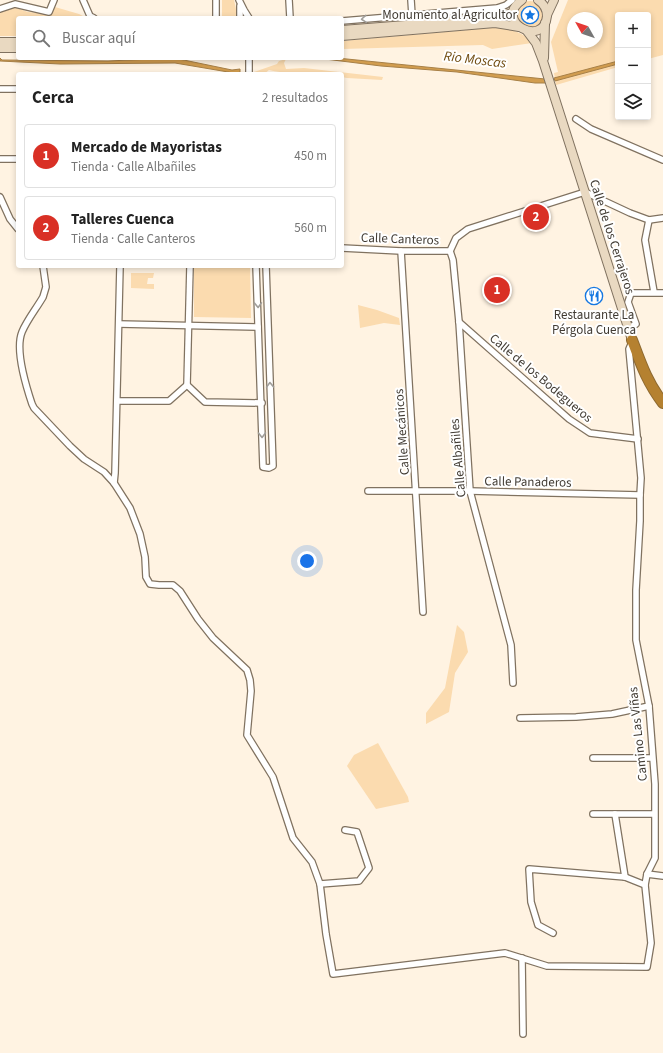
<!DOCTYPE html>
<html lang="es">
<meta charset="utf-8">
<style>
body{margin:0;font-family:"Source Sans 3",sans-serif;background:#f6f6f6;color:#222}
.controls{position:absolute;right:12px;top:12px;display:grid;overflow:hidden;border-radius:4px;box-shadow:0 2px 6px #0003}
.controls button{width:36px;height:36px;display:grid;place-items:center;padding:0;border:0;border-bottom:1px solid #e0e0e0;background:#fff;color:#222;font:20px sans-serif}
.compass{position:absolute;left:567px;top:12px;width:36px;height:36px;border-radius:50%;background:#fff;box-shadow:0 2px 6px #0003;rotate:310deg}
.you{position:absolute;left:307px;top:561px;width:14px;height:14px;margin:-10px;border:3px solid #fff;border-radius:50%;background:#1a73e8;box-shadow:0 0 0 6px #1a73e833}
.badge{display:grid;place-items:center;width:26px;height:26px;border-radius:50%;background:#d93025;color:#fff;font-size:13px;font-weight:700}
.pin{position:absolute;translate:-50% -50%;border:2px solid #fff;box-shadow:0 1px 4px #0006}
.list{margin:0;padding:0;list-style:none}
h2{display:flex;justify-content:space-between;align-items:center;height:52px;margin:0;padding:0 16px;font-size:17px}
h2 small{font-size:13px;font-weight:400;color:#767676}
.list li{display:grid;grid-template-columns:26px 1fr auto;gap:12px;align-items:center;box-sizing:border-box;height:64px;margin:0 8px 8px;padding:0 8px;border:1px solid #e0e0e0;border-radius:4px}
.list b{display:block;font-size:15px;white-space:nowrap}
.list p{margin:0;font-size:13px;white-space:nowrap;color:#767676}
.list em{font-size:13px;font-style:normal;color:#767676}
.icon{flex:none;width:22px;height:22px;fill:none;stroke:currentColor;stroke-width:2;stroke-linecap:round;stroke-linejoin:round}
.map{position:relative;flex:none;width:663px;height:1053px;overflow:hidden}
.search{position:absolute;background:#fff;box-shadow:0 2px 6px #0003;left:16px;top:16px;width:328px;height:44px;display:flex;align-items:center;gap:10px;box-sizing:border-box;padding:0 14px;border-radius:4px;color:#767676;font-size:15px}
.panel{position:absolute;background:#fff;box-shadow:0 2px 6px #0003;left:16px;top:72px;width:328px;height:196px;border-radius:4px}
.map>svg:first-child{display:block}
.green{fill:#fbdbaf;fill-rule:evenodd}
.water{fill:#d29d4f;stroke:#a78047}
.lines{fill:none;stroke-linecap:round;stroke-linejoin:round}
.street-casing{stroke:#807260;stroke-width:8}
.secondary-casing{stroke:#807260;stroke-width:10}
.highway-casing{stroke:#8d6931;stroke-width:12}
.street{stroke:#fff;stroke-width:5.5}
.secondary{stroke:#e9d9c1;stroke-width:8}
.highway{stroke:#b58130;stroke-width:10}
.oneway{stroke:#a09e9a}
.labels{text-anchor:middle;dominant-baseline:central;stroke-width:4;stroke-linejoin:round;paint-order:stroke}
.poi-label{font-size:13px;fill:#423c34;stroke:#fff;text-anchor:end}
.street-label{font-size:13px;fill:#423c34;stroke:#fff}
.water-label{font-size:14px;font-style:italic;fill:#714d12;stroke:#fff}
</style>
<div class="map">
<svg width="663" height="1053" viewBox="0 0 663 1053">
<rect width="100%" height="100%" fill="#fff3e2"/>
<!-- green -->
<g class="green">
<path d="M222,0H234L238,18H222Z"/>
<path d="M568,0H663V55L648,59V15H618V67L556,85L554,73L558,72L551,42ZM573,18H597V42H573Z"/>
<circle cx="530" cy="14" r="13"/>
<path d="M14,7L28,12L51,14L55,7L79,14L87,18H18V36H0V12Z"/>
<path d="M490,28C505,28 523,30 532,43L492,49L483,45L342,49V41Z"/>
<path d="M286,59L284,63L286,69L304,68L383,77L382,80L347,78L342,77V74C331,74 321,73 310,72C294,72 285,74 269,70L264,74H255L254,72L277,64L279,61Z"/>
<path d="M194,266H250L251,318L194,317Z"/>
<path d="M131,273H154L153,278H148L147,284H154V289L131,288Z"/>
<path d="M358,305L377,310L399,318L400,325L384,323L360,328Z"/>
<path d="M457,625L464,632L468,652L455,673L449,712L426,724V713L445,688Z"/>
<path d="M378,743L408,797L409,802L376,809L347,766L354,755Z"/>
</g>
<!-- water -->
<g class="water">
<path d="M0,58L2,60L108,61L174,58L232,70L240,69V74L175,63L60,64L0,61Z"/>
<path d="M317,58H337L545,79L547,83H535L457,72L381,66Z"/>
<path d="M618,61V64L555,81L554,78Z"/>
</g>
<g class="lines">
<defs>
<g id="street">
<path d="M83,0L90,16L94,18"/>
<path d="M216,0V18"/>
<path d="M239,0L244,10L249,18"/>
<path d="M289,0L290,18"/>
<path d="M411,0L412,15"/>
<path d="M240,6V18"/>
<path d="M0,9L15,4L49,12L54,0"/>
<path d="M342,21L497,8L506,5L512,0"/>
<path d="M249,74V58"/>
<path d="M0,89H18"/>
<path d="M576,119L591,129L663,160"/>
<path d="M0,159H18"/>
<path d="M0,197L10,219L18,229"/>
<path d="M649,220L645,240L654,292"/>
<path d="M342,248L401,251H450L456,238L468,229L585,192L630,213L649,220L663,218"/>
<path d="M401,251L423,612"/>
<path d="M450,251L453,260L459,322L470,491L511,645L513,683"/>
<path d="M43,266L46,287L43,297C36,309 27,320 22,332C15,349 26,386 32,404L34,408L70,446L84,459L104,472L114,483L130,508L140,534L145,557L146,577L150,584L159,585H173L180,591L198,619L213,638L247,670L250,680L251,691L247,735L273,777L293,838L312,862L320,884L326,934L333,974L505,953L547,966L647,967L651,943L645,885L625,877L529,869L531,902L538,925L553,933"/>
<path d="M256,266L263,467L269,468L273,466L266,266"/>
<path d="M459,322L569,419L590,433L638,439"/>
<path d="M119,324L258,327"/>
<path d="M629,328L636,324L628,302L631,293H663"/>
<path d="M632,342L629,349L641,478L640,495V521L636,590V640L649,706L655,784V858L647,874"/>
<path d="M187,385L190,266"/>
<path d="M117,401H169L187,385L205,402L262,403"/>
<path d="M114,483L115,473L120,266"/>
<path d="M368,491H470L640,495"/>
<path d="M520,718L576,717L612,714L649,706"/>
<path d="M593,758H652"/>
<path d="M593,814H654"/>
<path d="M615,814L625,877"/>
<path d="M320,884L359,881L369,868L357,832L345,830"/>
<path d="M645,885L647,874L663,876"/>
<path d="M522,958L523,1034"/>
</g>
<g id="secondary">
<path d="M522,0C492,21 544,49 547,16C547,9 544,4 538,0"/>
<path d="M547,15L554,0"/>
<path d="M342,30L495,18L504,16L514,12"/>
<path d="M527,31L536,43L543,61L632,340"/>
<path d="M342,36L495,23L519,27"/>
<path d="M0,42H18"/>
<path d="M0,48H18"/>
<path d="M544,58L545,23"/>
</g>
<path id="highway" d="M632,340C641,364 647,382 663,403"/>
</defs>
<!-- street casing -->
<use href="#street" class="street-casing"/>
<!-- secondary casing -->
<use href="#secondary" class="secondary-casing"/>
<!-- highway casing -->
<use href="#highway" class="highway-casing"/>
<!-- street -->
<use href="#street" class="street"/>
<!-- secondary -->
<use href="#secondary" class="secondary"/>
<!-- highway -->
<use href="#highway" class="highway"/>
</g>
<!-- one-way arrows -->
<defs><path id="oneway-chevron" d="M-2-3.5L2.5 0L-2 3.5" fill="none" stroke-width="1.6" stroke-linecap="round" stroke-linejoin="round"/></defs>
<g class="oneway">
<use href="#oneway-chevron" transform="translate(364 19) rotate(175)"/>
<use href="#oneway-chevron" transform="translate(258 305) rotate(88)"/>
<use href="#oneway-chevron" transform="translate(270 385) rotate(-92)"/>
<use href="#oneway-chevron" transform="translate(262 435) rotate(89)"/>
</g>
<!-- icons -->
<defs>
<symbol id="sight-ring" viewBox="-11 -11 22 22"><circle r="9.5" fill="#fff" stroke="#1678e1" stroke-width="1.5"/><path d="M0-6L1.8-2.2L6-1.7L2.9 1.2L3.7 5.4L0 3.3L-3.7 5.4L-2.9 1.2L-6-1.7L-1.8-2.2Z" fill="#1678e1"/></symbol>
<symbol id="restaurant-ring" viewBox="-11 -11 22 22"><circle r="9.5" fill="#fff" stroke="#1678e1" stroke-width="1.5"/><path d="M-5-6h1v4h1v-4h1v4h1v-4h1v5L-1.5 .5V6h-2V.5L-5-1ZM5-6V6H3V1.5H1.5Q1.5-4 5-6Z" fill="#1678e1"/></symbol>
</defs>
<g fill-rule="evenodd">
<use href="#sight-ring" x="520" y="5" width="20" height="20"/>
<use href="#restaurant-ring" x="584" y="286" width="20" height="20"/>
</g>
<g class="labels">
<!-- poi labels -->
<g class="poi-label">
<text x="517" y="15">Monumento al Agricultor</text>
<text x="594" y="315" text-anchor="middle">Restaurante La<tspan x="594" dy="15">Pérgola Cuenca</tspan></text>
</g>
<!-- street labels -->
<g class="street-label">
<text transform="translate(612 237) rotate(72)">Calle de los Cerrajeros</text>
<text transform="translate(400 239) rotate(2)">Calle Canteros</text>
<text transform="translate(541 378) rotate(40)">Calle de los Bodegueros</text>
<text transform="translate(402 432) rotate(-94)">Calle Mecánicos</text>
<text transform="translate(458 458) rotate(-95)">Calle Albañiles</text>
<text transform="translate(528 482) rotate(1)">Calle Panaderos</text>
<text transform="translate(638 734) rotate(-96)">Camino Las Viñas</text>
</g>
<!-- water labels -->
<g class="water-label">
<text transform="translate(475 60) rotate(7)">Rio Moscas</text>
</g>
</g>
</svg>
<div class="controls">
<button>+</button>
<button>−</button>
<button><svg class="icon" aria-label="layers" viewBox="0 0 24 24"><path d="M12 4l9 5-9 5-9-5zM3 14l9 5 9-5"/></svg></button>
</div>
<svg class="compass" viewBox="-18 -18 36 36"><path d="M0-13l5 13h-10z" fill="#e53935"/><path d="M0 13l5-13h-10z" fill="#767676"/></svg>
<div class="you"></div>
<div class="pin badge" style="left:497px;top:290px">1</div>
<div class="pin badge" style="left:536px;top:217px">2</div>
<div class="search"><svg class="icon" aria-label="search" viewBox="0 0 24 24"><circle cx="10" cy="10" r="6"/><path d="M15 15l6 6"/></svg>Buscar aquí</div>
<section class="panel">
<h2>Cerca<small>2 resultados</small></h2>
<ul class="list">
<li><span class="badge">1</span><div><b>Mercado de Mayoristas</b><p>Tienda · Calle Albañiles</p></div><em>450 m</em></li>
<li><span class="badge">2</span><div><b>Talleres Cuenca</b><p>Tienda · Calle Canteros</p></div><em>560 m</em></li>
</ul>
</section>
</div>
